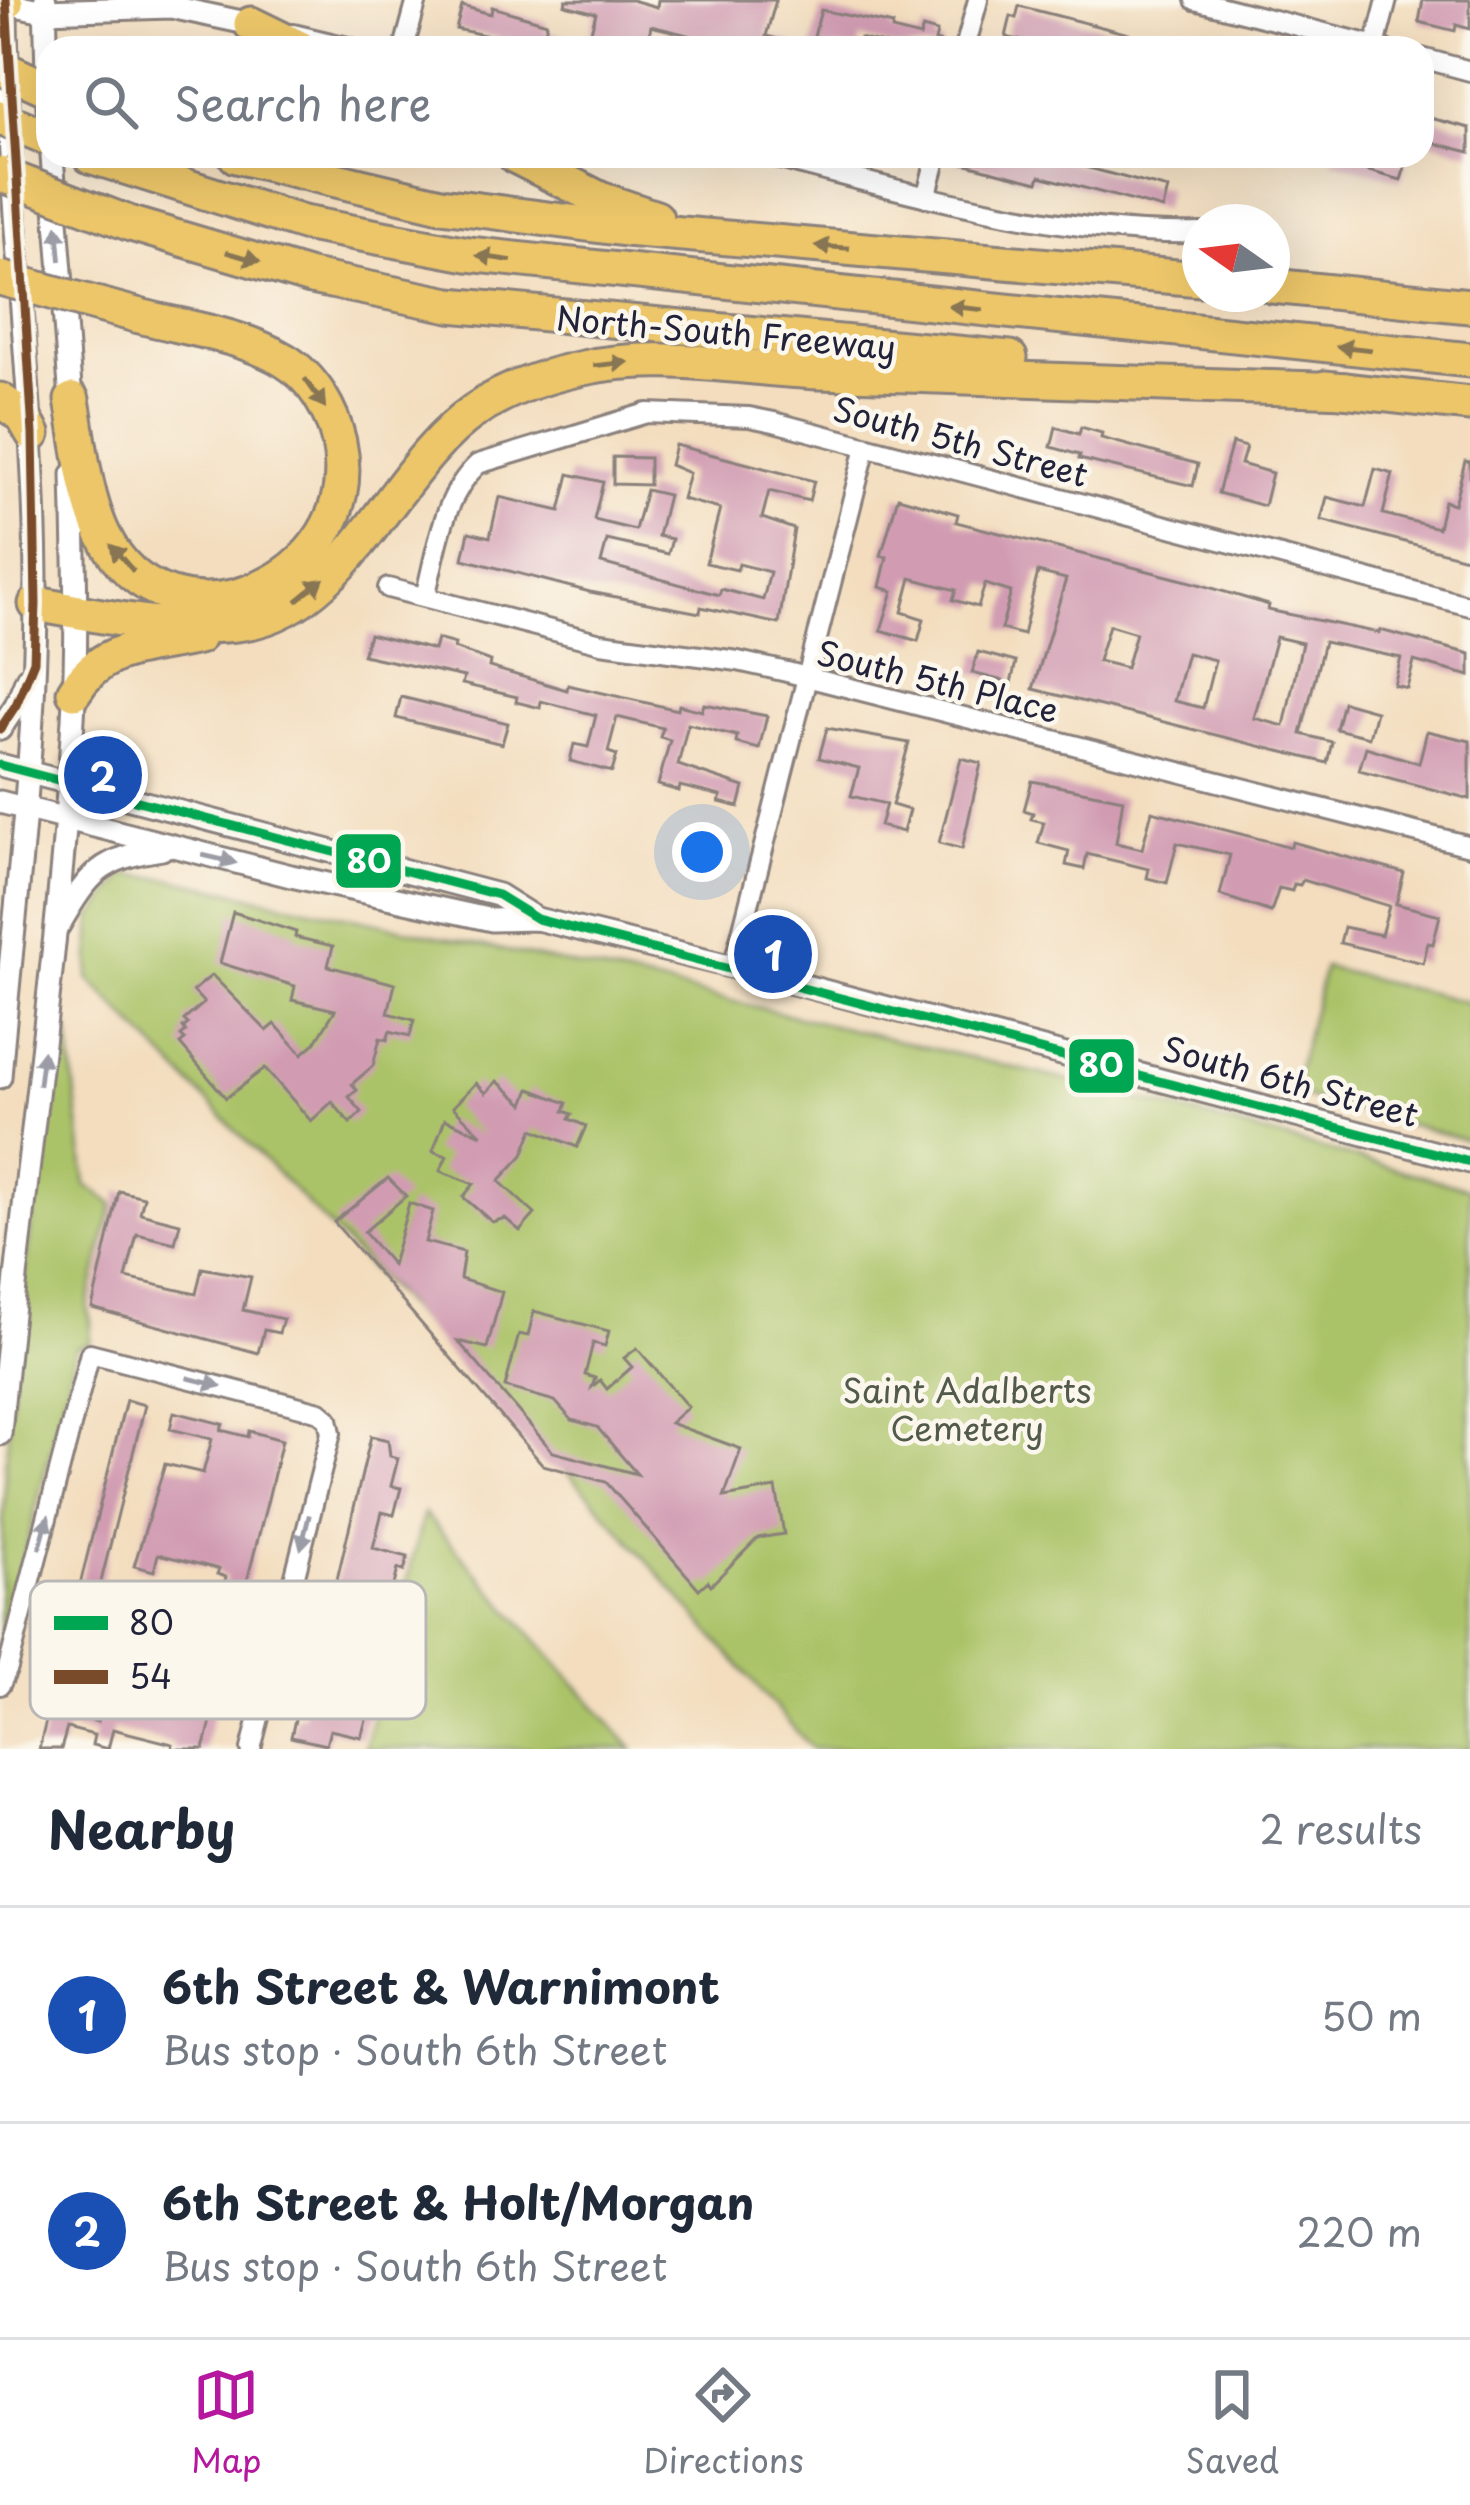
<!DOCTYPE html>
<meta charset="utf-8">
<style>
body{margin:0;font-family:"Playpen Sans",sans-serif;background:#f6f6f7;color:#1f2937}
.compass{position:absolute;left:1182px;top:204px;width:108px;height:108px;border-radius:50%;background:#fff;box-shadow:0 12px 48px #0002;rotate:284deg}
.you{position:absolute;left:702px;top:852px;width:42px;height:42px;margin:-30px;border:9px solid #fff;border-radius:50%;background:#1a73e8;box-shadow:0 0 0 18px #1a73e833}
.badge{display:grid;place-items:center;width:78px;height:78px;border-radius:50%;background:#b5179e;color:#fff;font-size:39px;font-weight:700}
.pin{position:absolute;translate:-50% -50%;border:6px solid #fff;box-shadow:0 3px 12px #0006}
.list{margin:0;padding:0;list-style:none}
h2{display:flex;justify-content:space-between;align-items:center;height:156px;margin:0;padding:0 48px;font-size:51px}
h2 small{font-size:39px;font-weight:400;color:#747a83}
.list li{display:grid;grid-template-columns:78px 1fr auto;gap:36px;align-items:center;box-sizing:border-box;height:216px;padding:0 48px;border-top:3px solid #e0e1e3}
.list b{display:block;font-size:45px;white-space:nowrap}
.list p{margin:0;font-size:39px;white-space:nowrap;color:#747a83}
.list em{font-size:39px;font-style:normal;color:#747a83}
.icon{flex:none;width:66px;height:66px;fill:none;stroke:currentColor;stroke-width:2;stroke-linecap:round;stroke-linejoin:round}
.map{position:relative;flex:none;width:1470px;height:1749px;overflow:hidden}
.search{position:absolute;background:#fff;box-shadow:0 12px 48px #0002;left:36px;right:36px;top:36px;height:132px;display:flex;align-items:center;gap:30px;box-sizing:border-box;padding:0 42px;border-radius:36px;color:#747a83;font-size:45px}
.sheet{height:588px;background:#fff}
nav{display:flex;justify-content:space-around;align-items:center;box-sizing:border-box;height:168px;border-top:3px solid #e0e1e3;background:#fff;font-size:33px;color:#747a83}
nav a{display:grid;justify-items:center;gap:6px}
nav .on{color:#b5179e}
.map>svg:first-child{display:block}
.green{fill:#abc368;stroke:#667252;stroke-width:3}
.building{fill:#d19cb2;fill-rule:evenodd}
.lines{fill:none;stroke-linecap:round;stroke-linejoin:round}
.minor-casing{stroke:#8a807c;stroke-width:24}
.tertiary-casing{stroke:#8a807c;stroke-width:27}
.motorway-casing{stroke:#8a807c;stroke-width:39}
.minor{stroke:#fff;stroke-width:18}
.tertiary{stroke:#fff;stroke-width:21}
.motorway{stroke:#ecc669;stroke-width:33}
.motorway-bridge-casing{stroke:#8a807c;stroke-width:39;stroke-linecap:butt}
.motorway-bridge{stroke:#ecc669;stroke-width:33}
.bus-1-casing{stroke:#fbf7ec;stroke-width:18}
.bus-2-casing{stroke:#fbf7ec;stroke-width:18}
.bus-1{stroke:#00a651;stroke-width:9}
.bus-2{stroke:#7a4b2a;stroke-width:9}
.oneway{fill:#9c9ca7}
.oneway2{fill:#877452}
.labels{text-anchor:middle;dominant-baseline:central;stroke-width:9;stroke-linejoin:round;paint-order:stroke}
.street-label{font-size:33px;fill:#22223b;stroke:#fbf7ec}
.park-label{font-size:33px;fill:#525a4b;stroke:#fbf7ec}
.key{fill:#fbf7ec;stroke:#bab7b7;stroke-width:3}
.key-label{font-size:33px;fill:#22223b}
.line-badge{stroke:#fbf7ec;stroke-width:4.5}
.badge-label{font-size:33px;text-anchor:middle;font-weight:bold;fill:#fff}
</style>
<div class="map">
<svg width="1470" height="1749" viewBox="0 0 1470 1749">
<rect width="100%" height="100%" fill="#fbf7ec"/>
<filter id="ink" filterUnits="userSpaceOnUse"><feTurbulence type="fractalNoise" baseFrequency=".00833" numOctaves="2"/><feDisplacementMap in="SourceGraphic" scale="24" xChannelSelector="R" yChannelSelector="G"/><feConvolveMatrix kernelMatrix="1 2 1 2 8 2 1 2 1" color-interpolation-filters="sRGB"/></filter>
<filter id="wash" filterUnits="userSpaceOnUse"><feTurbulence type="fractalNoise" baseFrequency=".004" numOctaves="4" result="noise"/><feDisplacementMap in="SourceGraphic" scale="48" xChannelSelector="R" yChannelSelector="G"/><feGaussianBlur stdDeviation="2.7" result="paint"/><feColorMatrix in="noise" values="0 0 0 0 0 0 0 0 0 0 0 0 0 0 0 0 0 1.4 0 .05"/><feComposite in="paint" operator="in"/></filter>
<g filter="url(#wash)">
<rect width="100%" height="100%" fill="#f3ddbe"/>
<!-- green -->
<g class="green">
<path d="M125,875L172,879L651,982L1095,1087L1470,1189V1749H812L596,1502L89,979L92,918Z"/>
<path d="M1324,967L1470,1003V1141L1292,1093Z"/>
<path d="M68,1026L86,1185L113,1204L87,1308L91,1321L90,1343L76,1347L0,1653C0,1443 23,1231 68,1026Z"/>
<path d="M424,1513L633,1749H365Z"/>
</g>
<g id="blocks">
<!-- building -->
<g class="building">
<path d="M566,0H632L657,7L658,0H776L766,36L794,43V48H742L651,26L646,48H547L456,29L462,6L491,14L492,7L547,23L545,31L588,42L596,13L565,5Z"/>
<path d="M1423,0H1470V29L1456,25L1455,31L1419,22Z"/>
<path d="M1019,6L1164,43V48H1051L1006,37L1011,16L1016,18Z"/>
<path d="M821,10L893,25L892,30L920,37L923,28L937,32L935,41L942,43V48H899L860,38L858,48H811Z"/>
<path d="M1422,116L1470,128V152L1422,140Z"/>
<path d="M956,156H1044L1168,189L1163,209L1040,176L1038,182L998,172L955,161Z"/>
<path d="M1333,156H1383L1406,164L1401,180L1332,161Z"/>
<path d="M1056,427L1079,434L1081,427L1102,433L1101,438L1198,464L1193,486L1079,459L1080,455L1051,447Z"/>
<path d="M1232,443L1246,447L1241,464L1272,473L1264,506L1218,493Z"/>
<path d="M675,445L814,481L809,501L769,491L762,518L794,529L779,624L701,607L700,613L590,592L463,559L469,532L490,537L499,497L560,511L569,474L603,482L594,520L635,530L646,490L668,495L658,536L672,539L668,554L607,540L601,563L719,595L721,589L763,600L770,572L739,564L737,570L706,563L720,509L682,499L689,473L670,465Z"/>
<path d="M613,457L649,458V485L613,484Z"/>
<path d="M1465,461L1470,462V541L1466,558L1321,520L1327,497L1365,507L1375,469L1393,474L1383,514L1438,528L1444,501L1454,504Z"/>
<path d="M898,497L958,514L956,522L1195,583L1269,605L1268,610L1379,633L1380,630L1470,654V676L1414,661L1407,688L1394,685L1401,658L1324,642L1301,734L1332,742L1327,763L1033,689L1066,579L1038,572L1023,635L1001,629L1011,592L985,584L978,607L953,600L956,590L911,578L902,612L924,619L918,641L881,630L893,591L880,587L887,557L881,556ZM1109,625L1136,633L1126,668L1098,661ZM1276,637L1302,643L1284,726L1254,718ZM1187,653L1215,660L1203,708L1174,701Z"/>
<path d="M369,634L434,650L437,639L455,644L454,648L490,661L489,667L567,690L568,685L678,710L679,705L702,711L704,704L767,716L759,749L736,743L737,736L688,724L678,765L744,787L739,807L719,802L721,796L680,786L679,791L658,785L670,740L660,737L663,728L617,717L608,752L617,755L612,772L570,761L574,744L588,747L596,715L541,701L540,708L516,702L517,697L462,684L464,677L363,655Z"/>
<path d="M978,652L1016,662L1011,683L972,673Z"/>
<path d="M401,697L508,723L502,744L396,718Z"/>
<path d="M1343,702L1376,711L1369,737L1336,729Z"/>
<path d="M827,728L909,743L892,805L909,810L903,832L880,826L886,804L851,796L859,768L819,758Z"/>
<path d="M1427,731L1470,741V799L1359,770L1366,747L1419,763Z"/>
<path d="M961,758L981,763L962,849L939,843Z"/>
<path d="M1032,781L1123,799L1116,843L1142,849L1152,811L1291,847L1292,842L1404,873L1396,904L1440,915L1433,944L1428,943L1423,963L1340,943L1344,927L1381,935L1389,906L1303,880L1300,885L1294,884L1292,891L1279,888L1271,912L1220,895L1230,855L1177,843L1167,883L1147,878L1149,869L1087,854L1084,869L1066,865L1069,851L1038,843L1044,822L1031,819L1033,813L1024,810Z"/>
<path d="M233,912L296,932L295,937L333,946L328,966L395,984L388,1013L414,1020L410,1036L390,1031L387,1040L380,1038L373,1066L352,1084L357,1090L349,1097L362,1112L350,1123L332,1102L311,1121L265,1068L226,1098L180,1044L185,1040L181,1036L186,1032L183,1028L188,1024L184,1020L204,1003L193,991L212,975L267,1031L275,1024L302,1054L315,1043L335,1010L292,1000L295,986L220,963Z"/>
<path d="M497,1081L524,1104L530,1089L567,1103L564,1111L572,1114L569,1119L586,1126L577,1147L533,1129L523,1155L499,1181L535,1214L520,1231L505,1218L492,1222L463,1197L474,1184L440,1171L447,1156L433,1151L445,1119L482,1135L453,1107L476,1083L486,1093Z"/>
<path d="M388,1178L406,1196L364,1232L392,1265L409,1203L433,1211L425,1242L464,1252L460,1279L502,1292L487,1348L458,1341L553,1452L637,1474L597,1427L572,1420L555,1401L505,1387L519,1334L528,1336L534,1311L609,1331L605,1346L593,1343L585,1375L595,1378L592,1387L600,1380L607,1389L632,1367L624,1358L637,1348L688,1407L670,1423L741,1449L724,1497L776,1488L784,1534L758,1538L711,1585L708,1581L699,1589L606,1482L543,1465L334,1222Z"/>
<path d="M119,1191L144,1197L140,1213L180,1223L175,1243L137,1234L126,1278L196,1294L202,1268L251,1277L243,1310L283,1319L279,1333L264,1330L258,1353L92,1308Z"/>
<path d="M126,1400L145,1405L68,1714L97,1722L103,1697L182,1713L193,1671L122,1653L125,1641L117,1639L128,1598L167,1608L170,1595L191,1600L183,1630L211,1637L226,1577L217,1574L219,1569L158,1554L154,1571L134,1566L165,1464L203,1473L212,1439L170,1429L174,1412L223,1424L221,1430L248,1437L249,1431L282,1440L268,1499L204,1749H172L173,1744L113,1729L108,1749L92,1745L94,1735L67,1728L61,1749H39Z"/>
<path d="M371,1436L388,1440L390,1456L398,1458L391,1486L401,1488L394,1515L382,1512L373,1548L408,1557L404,1571L398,1569L390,1601L361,1594L352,1631L383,1639L375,1669L344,1661L335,1698L370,1707L361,1737L330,1730L326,1745L291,1737L296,1715L302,1716L321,1647Z"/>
</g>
</g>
</g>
<g filter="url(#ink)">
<use href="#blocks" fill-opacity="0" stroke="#8a807c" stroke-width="3"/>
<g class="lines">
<defs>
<g id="minor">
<path d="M1195,0L1383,48"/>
<path d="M293,34L352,48"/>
<path d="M1375,46L1387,0"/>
<path d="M404,48L417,0"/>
<path d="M965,48L978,0"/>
<path d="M1422,58L1470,71"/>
<path d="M768,156C901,191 1062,237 1200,233"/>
<path d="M926,197L937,156"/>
<path d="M388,588L601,643L738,661L787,672L1470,846"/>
<path d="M425,597C437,551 442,497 478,464L647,413L749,417L774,422L1470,606"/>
<path d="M733,967L866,447"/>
<path d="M0,1685L8,1668L90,1353L320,1412L328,1419L331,1433L251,1749"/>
</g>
<g id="tertiary">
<path d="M45,1L48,108"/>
<path d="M6,3L44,11L171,7L251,24"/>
<path d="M52,156L72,413"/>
<path d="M0,729L16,705L27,678"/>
<path d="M0,765L498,895L536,919"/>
<path d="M0,802L291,876L492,920L537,919L733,967L1470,1162"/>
<path d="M59,925C89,873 101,858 162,849"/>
<path d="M0,1077C13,920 35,761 36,603C37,401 6,201 6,0"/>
<path d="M0,1434C21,1196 59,959 73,719C78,637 75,556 73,474"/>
</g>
<g id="motorway">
<path d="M1,0L6,3"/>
<path d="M251,24L300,48"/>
<path d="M90,156L303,223L468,254L1470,360"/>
<path d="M236,156L441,205L625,229L1200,279"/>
<path d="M515,156L600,199L656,218"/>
<path d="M131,224L311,277L450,305L1010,358"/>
<path d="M1272,286L1470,306"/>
<path d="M1325,388L1470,404"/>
<path d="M0,400L22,415L33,434"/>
<path d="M72,400C80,443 84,494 103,534C165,664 368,584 339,442C332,411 313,377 284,360C242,335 184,328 136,315"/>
<path d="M36,604C103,616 174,633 244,623C348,607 393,467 474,411C507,388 545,376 583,368C660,351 742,369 819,372C995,379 1171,384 1347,390"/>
<path d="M74,692C103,644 147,649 198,637"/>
</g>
</defs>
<!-- minor casing -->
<use href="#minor" class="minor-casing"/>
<!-- tertiary casing -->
<use href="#tertiary" class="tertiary-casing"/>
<!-- motorway casing -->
<use href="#motorway" class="motorway-casing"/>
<!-- minor -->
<use href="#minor" class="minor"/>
<!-- tertiary -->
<use href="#tertiary" class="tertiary"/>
<!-- motorway -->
<use href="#motorway" class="motorway"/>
<defs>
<g id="motorway-bridge">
<path d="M0,67L48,89"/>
<path d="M1,118L48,138"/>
<path d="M0,174L131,224"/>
<path d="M0,278L136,315"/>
</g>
</defs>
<!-- motorway-bridge casing -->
<use href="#motorway-bridge" class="motorway-bridge-casing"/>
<!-- motorway-bridge -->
<use href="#motorway-bridge" class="motorway-bridge"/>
<defs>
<path id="bus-1" d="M0,765L498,895L537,919L1470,1162"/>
<path id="bus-2" d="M0,729L16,705L34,661L36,604L33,434L6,0"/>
</defs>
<!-- bus-1 casing -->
<use href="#bus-1" class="bus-1-casing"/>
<!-- bus-2 casing -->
<use href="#bus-2" class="bus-2-casing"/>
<!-- bus-1 -->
<use href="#bus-1" class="bus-1"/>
<!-- bus-2 -->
<use href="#bus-2" class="bus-2"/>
</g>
<!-- one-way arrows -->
<defs><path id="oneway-solid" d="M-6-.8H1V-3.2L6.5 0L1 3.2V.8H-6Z" transform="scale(3)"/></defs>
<g class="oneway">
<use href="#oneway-solid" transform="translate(59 243) rotate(-95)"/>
<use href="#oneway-solid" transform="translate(219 859) rotate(13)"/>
<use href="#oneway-solid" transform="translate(41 1068) rotate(-83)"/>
<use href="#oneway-solid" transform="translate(204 1382) rotate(14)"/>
<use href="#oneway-solid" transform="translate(44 1532) rotate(-75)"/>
<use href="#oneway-solid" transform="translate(305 1532) rotate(104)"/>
</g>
<g class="oneway2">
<use href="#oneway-solid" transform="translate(832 247) rotate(-176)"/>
<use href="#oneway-solid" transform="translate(243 257) rotate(16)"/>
<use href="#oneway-solid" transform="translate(494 258) rotate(-172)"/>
<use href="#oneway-solid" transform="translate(966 308) rotate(-174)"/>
<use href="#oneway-solid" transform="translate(1354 348) rotate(-174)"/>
<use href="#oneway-solid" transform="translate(611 364) rotate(-6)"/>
<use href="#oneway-solid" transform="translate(315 393) rotate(55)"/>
<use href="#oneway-solid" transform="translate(122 558) rotate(-131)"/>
<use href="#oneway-solid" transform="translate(310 590) rotate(-39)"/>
</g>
</g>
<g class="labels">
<!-- street labels -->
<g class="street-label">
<text transform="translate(726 331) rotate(5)">North-South Freeway</text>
<text transform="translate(961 440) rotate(15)">South 5th Street</text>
<text transform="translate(938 680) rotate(14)">South 5th Place</text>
<text transform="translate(1291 1080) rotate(15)">South 6th Street</text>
</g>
<!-- park labels -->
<g class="park-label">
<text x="967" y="1389">Saint Adalberts<tspan x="967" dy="38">Cemetery</tspan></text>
</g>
</g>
<!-- legend -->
<rect x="30" y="1581" width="396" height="138" rx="18" class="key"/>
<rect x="54" y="1616" width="54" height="14" fill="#00a651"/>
<rect x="54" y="1670" width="54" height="14" fill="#7a4b2a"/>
<g class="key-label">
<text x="129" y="1635">80</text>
<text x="129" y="1689">54</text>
</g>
<g class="line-badge">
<rect x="334" y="832" width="69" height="58" rx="12" fill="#00a651"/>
<rect x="1067" y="1037" width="69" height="58" rx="12" fill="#00a651"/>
</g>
<g class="badge-label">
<text x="369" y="873">80</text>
<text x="1101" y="1077">80</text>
</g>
</svg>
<svg class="compass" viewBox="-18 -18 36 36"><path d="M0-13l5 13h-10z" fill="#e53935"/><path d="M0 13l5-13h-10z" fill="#747a83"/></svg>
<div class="you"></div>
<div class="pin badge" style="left:773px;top:954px;background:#1a4fb4">1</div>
<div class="pin badge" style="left:103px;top:775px;background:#1a4fb4">2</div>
<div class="search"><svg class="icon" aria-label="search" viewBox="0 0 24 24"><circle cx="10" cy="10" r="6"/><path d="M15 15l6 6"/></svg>Search here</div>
</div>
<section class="sheet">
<h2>Nearby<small>2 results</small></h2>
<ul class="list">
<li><span class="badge" style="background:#1a4fb4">1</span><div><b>6th Street &amp; Warnimont</b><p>Bus stop · South 6th Street</p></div><em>50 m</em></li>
<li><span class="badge" style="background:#1a4fb4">2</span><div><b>6th Street &amp; Holt/Morgan</b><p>Bus stop · South 6th Street</p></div><em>220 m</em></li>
</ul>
</section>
<nav>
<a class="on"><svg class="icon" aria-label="map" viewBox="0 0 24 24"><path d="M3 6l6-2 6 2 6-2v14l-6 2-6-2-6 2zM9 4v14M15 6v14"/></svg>Map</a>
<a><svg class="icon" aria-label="directions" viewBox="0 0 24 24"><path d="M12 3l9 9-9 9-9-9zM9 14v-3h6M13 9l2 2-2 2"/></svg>Directions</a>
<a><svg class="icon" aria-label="saved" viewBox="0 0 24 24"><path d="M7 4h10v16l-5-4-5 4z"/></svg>Saved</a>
</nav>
